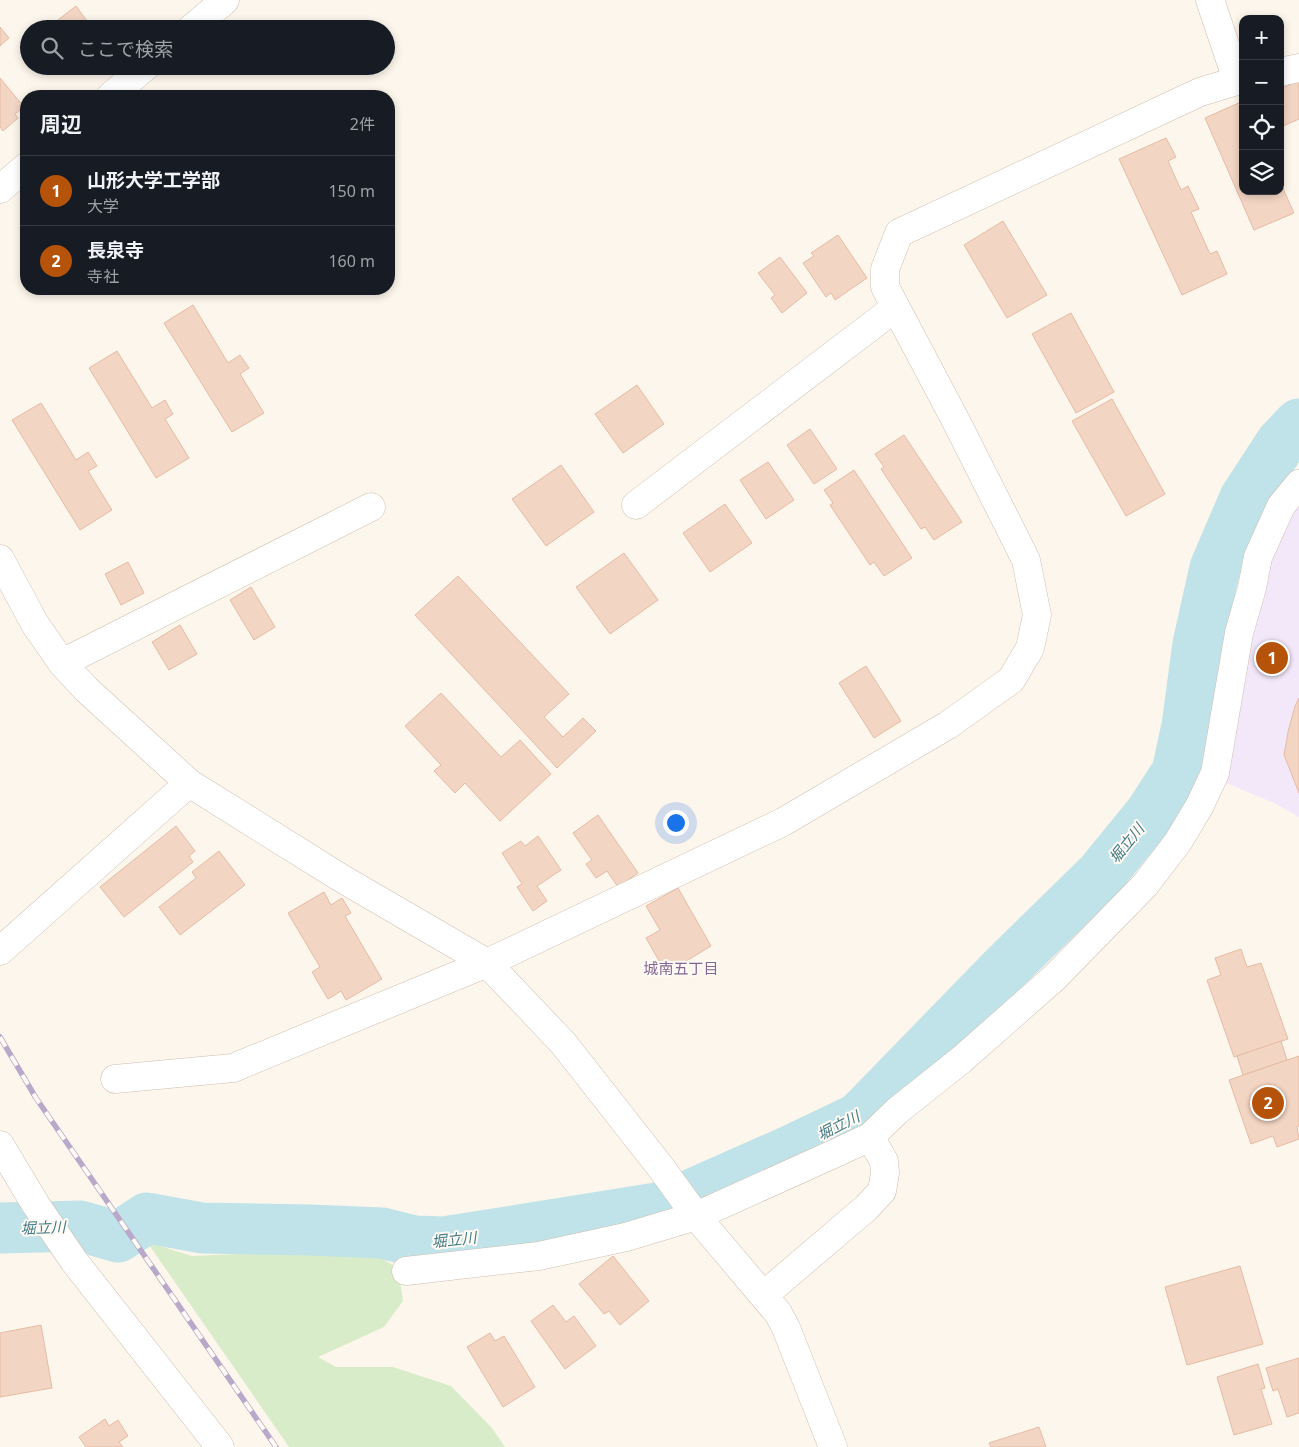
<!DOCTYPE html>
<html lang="ja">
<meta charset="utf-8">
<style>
body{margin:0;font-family:"Noto Sans","Noto Sans JP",sans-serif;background:#242831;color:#f1f3f6}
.controls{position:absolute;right:15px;top:15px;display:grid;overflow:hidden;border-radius:10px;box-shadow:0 2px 8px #0003}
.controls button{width:45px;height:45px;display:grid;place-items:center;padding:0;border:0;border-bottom:1px solid #363941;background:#171b24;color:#f1f3f6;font:25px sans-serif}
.you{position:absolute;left:675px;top:822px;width:18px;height:18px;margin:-12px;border:4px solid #fff;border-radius:50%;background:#1a73e8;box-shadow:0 0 0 8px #1a73e833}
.badge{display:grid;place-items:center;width:32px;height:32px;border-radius:50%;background:#b45309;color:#fff;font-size:16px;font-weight:700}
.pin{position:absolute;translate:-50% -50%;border:2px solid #fff;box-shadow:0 1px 5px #0006}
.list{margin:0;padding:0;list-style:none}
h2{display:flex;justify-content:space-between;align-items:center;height:65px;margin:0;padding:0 20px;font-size:21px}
h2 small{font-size:16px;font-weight:400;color:#9ea1a6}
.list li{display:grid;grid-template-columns:32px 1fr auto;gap:15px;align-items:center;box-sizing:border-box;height:70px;padding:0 20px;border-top:1px solid #363941}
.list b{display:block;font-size:19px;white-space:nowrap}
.list p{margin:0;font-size:16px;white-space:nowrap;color:#9ea1a6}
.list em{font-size:16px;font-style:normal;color:#9ea1a6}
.icon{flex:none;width:28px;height:28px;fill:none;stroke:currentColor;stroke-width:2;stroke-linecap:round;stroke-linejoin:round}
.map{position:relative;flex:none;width:1299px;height:1447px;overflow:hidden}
.search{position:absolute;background:#171b24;box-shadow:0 2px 8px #0003;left:20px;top:20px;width:375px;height:55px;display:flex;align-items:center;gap:12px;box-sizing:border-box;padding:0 18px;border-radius:28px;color:#9ea1a6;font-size:19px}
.panel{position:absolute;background:#171b24;box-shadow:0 2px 8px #0003;left:20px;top:90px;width:375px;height:205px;border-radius:20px}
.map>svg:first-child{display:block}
.education{fill:#f3e8fa}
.green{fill:#d8ecc9}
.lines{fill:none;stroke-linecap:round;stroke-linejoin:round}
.river{stroke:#bfe3e8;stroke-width:51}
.building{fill:#f3d5c3;stroke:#e6bba3}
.minor-casing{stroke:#d1beb0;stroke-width:29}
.tertiary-casing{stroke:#d1beb0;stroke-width:29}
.minor{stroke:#fff;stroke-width:28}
.tertiary{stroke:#fff;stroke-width:28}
.rail-casing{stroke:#b9a8c9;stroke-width:5.5}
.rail{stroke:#fffaf3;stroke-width:4;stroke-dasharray:11;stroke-linecap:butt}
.labels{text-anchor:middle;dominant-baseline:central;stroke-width:4;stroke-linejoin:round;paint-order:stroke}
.water-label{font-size:15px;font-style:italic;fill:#437c86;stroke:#fffaf3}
.neighbourhood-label{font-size:15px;fill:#846695;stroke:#fffaf3}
</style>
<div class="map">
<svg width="1299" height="1447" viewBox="0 0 1299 1447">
<rect width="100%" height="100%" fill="#fdf6ec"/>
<!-- education -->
<path class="education" d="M1299,503V817L1274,803L1224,782L1257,595L1284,525Z"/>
<!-- green -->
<path class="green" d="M147,1242L192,1256L286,1252L359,1245L398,1268L403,1301L384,1327L318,1357L336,1367H393L451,1386L492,1428L505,1447H289Z"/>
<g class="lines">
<!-- river -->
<path class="river" d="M0,1228L80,1226L118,1237L147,1218L202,1228L310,1230L382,1233L414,1241L444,1242L663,1207L792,1150L859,1118L1002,971L1101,874L1150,814L1177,772L1187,726L1198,644L1215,568L1245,498L1281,443L1299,424"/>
</g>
<!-- building -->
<g class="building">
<path d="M76,6L93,29H58L54,23Z"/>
<path d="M0,27L9,38L0,46Z"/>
<path d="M0,78L24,107L15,114L18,118L3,131L0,127Z"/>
<path d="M1299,81V119L1281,127L1280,89Z"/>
<path d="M1243,101V191H1280V182L1294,213L1254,230L1205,118Z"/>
<path d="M1166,138L1176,157L1168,161L1181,190L1188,186L1199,209L1191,212L1210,254L1217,251L1227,274L1182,295L1119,159Z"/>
<path d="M1003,221L1047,295L1007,318L964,245Z"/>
<path d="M838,235L867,278L835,300L831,293L826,297L803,263L814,256L811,253Z"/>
<path d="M780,257L807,293L782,313L771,298L775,295L758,273Z"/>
<path d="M193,305L228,363L240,355L249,368L240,374L264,413L232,432L164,323Z"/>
<path d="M1071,313L1114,392L1076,413L1032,334Z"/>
<path d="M117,351L152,408L165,400L173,414L165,419L189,458L156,478L89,368Z"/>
<path d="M637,385L664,424L623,453L595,414Z"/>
<path d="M1112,399L1165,494L1126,516L1072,421Z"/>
<path d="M41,403L76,460L88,452L97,466L88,471L112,510L80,530L12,420Z"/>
<path d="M810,429L837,469L814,484L787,445Z"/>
<path d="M904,435L962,522L934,540L925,527L921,529L881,469L884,467L875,454Z"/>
<path d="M768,462L794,500L766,519L740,480Z"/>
<path d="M561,465L594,512L546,546L512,499Z"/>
<path d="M854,470L912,558L884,576L874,562L870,565L830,505L833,503L824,490Z"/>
<path d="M725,504L752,543L710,572L683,533Z"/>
<path d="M624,553L658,600L610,634L576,587Z"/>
<path d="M128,562L144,593L121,605L105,574Z"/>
<path d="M458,576L569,694L544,717L563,737L583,718L596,731L557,768L415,615Z"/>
<path d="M251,587L275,627L254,640L230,600Z"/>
<path d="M180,625L197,654L169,670L152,642Z"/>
<path d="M866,666L901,721L874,738L839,683Z"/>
<path d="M441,693L501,757L520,740L551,774L500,821L465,783L455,793L434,771L441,765L405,726Z"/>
<path d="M1299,698V793L1284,755L1288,732L1295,706Z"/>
<path d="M598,815L638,873L618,887L607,871L596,878L586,864L592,860L573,833Z"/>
<path d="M176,826L195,851L189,856L193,862L124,917L100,887Z"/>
<path d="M538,836L561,870L537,886L547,901L533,911L517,887L522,884L502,853L521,841L525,846Z"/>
<path d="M219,851L245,885L180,935L159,907L196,878L192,872Z"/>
<path d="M678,888L711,946L666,973L646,938L660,930L646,906Z"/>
<path d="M324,892L331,905L342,898L351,913L345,916L382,979L346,1000L341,991L328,999L312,972L320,967L288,913Z"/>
<path d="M1241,949L1247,967L1261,963L1288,1039L1234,1057L1207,980L1221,975L1215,958Z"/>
<path d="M1281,1041L1287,1060L1243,1075L1237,1056Z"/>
<path d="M1299,1056V1126L1297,1127L1299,1139L1277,1147L1273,1136L1251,1144L1229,1080Z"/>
<path d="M613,1256L649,1301L620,1325L609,1311L604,1314L579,1284Z"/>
<path d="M1240,1266L1263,1344L1187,1365L1165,1287Z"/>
<path d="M553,1305L566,1322L574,1316L596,1346L565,1369L531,1321Z"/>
<path d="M41,1325L52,1388L0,1397V1333Z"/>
<path d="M490,1333L495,1341L504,1336L535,1387L503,1407L467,1347Z"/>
<path d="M1299,1358V1413L1287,1417L1278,1389L1273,1391L1266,1368Z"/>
<path d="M1258,1364L1265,1388L1261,1389L1272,1424L1234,1435L1217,1377Z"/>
<path d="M105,1419L109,1426L118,1420L128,1436L119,1442L123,1447H86L79,1437Z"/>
<path d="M1039,1427L1046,1447H991L989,1443Z"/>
</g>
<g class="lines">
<defs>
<g id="minor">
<path d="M1210,0L1237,80"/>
<path d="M191,29L225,0"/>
<path d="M1280,72L1299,68"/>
<path d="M111,96L146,66"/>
<path d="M0,189L26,167"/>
<path d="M636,505L895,308"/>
<path d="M0,559L35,624L62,663L86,689L189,783L341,878L487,963L563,1043L662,1169L696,1216L778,1313L786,1328L833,1447"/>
<path d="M62,663L371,507"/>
<path d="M0,951L189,783"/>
<path d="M115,1079L233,1068L487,963L783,822L948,725L1011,680L1030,648L1037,615L1026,560L957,423L885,287V269L899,233L1200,92L1243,79"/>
<path d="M0,1145L36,1205L74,1261L220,1447"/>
<path d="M406,1271L539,1256L626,1237L696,1216L838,1152L870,1137L897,1111L961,1060L1054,978L1145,885L1178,842L1200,805L1215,773L1239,633L1252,588L1258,557L1281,506L1299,484"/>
<path d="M764,1295L866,1208L882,1191L885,1173L884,1161L870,1137"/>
</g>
<path id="tertiary" d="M217,0L221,4"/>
</defs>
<!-- minor casing -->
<use href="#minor" class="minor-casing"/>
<!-- tertiary casing -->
<use href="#tertiary" class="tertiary-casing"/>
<!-- minor -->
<use href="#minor" class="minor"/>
<!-- tertiary -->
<use href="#tertiary" class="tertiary"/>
<defs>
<path id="rail" d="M0,1037L36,1098L276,1447"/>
</defs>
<!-- rail casing -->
<use href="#rail" class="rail-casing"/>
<!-- rail -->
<use href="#rail" class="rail"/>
</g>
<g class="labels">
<!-- water labels -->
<g class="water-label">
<text transform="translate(1126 843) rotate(-51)">堀立川</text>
<text transform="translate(838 1125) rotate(-27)">堀立川</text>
<text transform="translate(43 1227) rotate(-2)">堀立川</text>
<text transform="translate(454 1239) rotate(-6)">堀立川</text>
</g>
<!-- neighbourhood labels -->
<g class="neighbourhood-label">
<text x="681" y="968">城南五丁目</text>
</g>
</g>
</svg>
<div class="controls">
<button>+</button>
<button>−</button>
<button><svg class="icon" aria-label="locate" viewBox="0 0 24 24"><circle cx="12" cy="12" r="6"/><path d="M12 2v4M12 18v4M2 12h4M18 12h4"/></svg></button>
<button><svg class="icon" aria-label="layers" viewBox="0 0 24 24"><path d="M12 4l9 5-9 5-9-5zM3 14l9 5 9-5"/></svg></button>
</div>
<div class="you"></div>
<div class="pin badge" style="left:1272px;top:658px">1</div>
<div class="pin badge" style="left:1268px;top:1103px">2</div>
<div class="search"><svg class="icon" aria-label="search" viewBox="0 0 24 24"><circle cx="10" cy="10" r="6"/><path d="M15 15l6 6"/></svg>ここで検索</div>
<section class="panel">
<h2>周辺<small>2件</small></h2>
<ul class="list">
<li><span class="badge">1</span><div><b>山形大学工学部</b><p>大学</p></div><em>150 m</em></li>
<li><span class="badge">2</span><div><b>長泉寺</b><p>寺社</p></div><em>160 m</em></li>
</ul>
</section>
</div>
